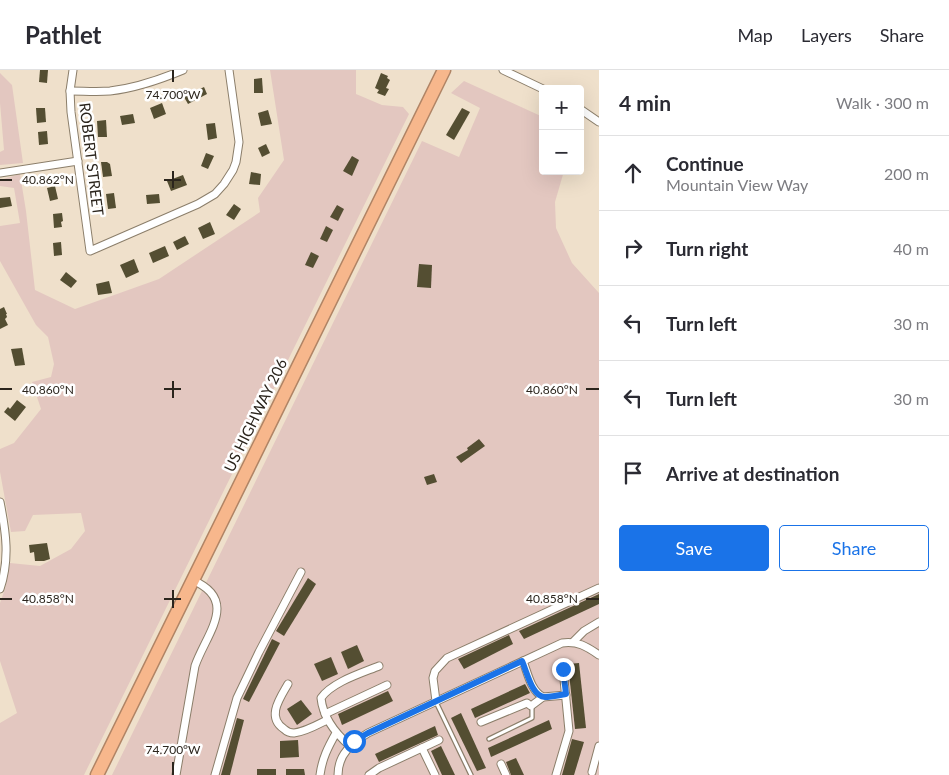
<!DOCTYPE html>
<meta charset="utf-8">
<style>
body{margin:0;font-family:Lato,sans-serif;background:#f7f7f7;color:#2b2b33}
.controls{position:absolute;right:15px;top:15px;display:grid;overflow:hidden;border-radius:5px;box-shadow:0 5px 20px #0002}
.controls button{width:45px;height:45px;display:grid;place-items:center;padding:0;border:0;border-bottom:1px solid #e1e1e2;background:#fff;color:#2b2b33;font:25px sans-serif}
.stop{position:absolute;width:15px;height:15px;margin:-11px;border:4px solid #1a73e8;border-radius:50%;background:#fff}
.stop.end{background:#1a73e8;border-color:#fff;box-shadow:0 1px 5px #0008}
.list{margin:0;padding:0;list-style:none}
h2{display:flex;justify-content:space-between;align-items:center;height:65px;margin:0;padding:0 20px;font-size:21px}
h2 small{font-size:16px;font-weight:400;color:#7c7c81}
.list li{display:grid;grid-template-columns:32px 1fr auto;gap:15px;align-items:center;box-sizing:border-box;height:75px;padding:0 20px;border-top:1px solid #e1e1e2}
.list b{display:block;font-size:19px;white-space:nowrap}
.list p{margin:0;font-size:16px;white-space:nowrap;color:#7c7c81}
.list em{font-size:16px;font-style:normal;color:#7c7c81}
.actions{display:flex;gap:10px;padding:15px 20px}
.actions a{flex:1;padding:11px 0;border:1px solid #1a73e8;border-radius:5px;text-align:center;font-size:18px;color:#1a73e8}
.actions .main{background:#1a73e8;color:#fff}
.icon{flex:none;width:28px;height:28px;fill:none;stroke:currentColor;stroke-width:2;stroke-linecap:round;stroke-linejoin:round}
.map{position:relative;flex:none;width:599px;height:705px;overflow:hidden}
header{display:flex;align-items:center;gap:30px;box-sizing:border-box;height:70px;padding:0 25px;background:#fff;border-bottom:1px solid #e1e1e2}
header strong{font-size:24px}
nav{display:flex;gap:28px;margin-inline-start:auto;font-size:18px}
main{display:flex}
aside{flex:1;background:#fff}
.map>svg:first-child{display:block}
.green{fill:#e3c7c0}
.building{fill:#544e32}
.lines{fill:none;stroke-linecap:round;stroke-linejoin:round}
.lane-casing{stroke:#8b7e6a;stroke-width:5.5}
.street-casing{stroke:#8b7e6a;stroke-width:9}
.highway-casing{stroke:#b08465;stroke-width:15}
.lane{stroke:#fff;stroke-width:3}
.street{stroke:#fff;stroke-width:7}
.highway{stroke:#f7b78c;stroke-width:12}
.route{stroke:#1a73e8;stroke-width:6}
.ticks{fill:none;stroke:#2b251d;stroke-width:2}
.labels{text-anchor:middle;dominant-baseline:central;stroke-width:5;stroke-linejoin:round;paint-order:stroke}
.street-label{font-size:15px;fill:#2b251d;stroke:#fff}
.ticks-label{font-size:12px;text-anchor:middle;fill:#2b251d;stroke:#fff;stroke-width:5;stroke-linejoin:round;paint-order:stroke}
</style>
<header>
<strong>Pathlet</strong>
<nav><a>Map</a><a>Layers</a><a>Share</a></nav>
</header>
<main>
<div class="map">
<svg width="599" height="705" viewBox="0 0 599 705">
<rect width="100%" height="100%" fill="#efe0cb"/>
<!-- green -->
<g class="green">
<path d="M270,0H356V24L382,35L403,37L409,44L84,705H0V653L17,643L0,591V533L5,519L10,493L40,496L71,479L85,461L81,443L33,445L25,461L11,462L0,402V379L14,373L41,339L32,312L51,307L54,294L48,267L36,255L0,191V156L20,153L14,118L0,116V110L20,104L26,141L35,220L75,239L159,209L260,142L258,128L284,90Z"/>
<path d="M0,3L12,15L23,93L0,95V82L4,80L0,33Z"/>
<path d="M464,11L543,47V101H564L555,132L556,158L572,193L599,223V705H112L422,71L459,87L480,38L451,23Z"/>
</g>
<!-- building -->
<g class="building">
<path d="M40,0H48L47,13L39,12Z"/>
<path d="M381,3L388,6L387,8L390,10L386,18L389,19L385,26L377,23L379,20L375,18Z"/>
<path d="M262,8L263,23H254V9Z"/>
<path d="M204,17L207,24L188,34L184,27Z"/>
<path d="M162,33L166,44L154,49L150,38Z"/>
<path d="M36,38H45L46,52L37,53Z"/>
<path d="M462,38L470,42L454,70L446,65Z"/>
<path d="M268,40L272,54L261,56L258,43Z"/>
<path d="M133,44L135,53L122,55L120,46Z"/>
<path d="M106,50L107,67H98L97,51Z"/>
<path d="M215,53L217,68L208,70L206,54Z"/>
<path d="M47,61L48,74L39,75L38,62Z"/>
<path d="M266,74L270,83L262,87L258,78Z"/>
<path d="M206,83L214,86L208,99L201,96Z"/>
<path d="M352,86L359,90L352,106L343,101Z"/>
<path d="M101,92H107L110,94L112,106L103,107Z"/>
<path d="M251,102L261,104L260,115L249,114Z"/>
<path d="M183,105L187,115L171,121L167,111Z"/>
<path d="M55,116L58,129L50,131L47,118Z"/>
<path d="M114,123L116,138L108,139L106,124Z"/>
<path d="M159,124L160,133L147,134L146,125Z"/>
<path d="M10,127L12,136L0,138V128Z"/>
<path d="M234,134L241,139L234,150L226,145Z"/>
<path d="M337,135L344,139L338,151L330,147Z"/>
<path d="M62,143L63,151L61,152L62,157L54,158L53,144Z"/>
<path d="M210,152L215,164L203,169L198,158Z"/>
<path d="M326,156L333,160L327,172L320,169Z"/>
<path d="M185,166L189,174L177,180L173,172Z"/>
<path d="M61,172L62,185L54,186L53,173Z"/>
<path d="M165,176L169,186L153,193L149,183Z"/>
<path d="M311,182L319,186L313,198L305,195Z"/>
<path d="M134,189L139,202L126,208L120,195Z"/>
<path d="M419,194L432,195L431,218L417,217Z"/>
<path d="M66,202L77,211L71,218L60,210Z"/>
<path d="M109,211L112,223L98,225L96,214Z"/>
<path d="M4,237L7,244H6L7,247L5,249L8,255L0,259V239Z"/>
<path d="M22,278L25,295L15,296L11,279Z"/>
<path d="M17,330L26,337L15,351L4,342L8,337L10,339Z"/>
<path d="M479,369L485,376L461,393L456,387L468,380L467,378Z"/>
<path d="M434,404L437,412L427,415L424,407Z"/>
<path d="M47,473L50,489L44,491H35L34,482L30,483L29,475Z"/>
<path d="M308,508L316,514L284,566L276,561Z"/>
<path d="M599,524V534L524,569L519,561Z"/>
<path d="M509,565L513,574L464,599L458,589Z"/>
<path d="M272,569L280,573L249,632L243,629Z"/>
<path d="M357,575L364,591L348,599L341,582Z"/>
<path d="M331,587L338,604L322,611L314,594Z"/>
<path d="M579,593L586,658L575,659L568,594Z"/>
<path d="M525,614L530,623L475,648L471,639Z"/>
<path d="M388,621L393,631L342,655L338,644Z"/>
<path d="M301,630L312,644L297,655L287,639Z"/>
<path d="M461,643L486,698L477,701L451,648Z"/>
<path d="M237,648L244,650L230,705H221Z"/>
<path d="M549,650L552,659L491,687L488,678Z"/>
<path d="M435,656L438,665L379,692L375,684Z"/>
<path d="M572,669L584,672L574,705H562Z"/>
<path d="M298,670L299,687L280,688V671Z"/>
<path d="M441,676L455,705H442L431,681Z"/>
<path d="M516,688L524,705H511L506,692Z"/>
<rect x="257" y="699" width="19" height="6"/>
<path d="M286,699H304L305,705H286Z"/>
</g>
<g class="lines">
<defs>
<g id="lane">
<path d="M436,632L471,705"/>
<path d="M489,669L532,648V637"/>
</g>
<g id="street">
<path d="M73,0L70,21L71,42L90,181L198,134L215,124L224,114L233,100L236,92L239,72L229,0"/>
<path d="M503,0L543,19"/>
<path d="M70,21C83,21 97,22 110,21C136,18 159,10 183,0"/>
<path d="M580,39L599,52"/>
<path d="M0,103L78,91"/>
<path d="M0,432C6,462 10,489 0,519"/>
<path d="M573,572L584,561L599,552"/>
<path d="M523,591C528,604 531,621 543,627"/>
<path d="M288,614C280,628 266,647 284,659C287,662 290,663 294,663C305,662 317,655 327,650"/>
<path d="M436,631L433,608L435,601L447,588L599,518"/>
<path d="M325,644L387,615"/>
<path d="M481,652L527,633L531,636L543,627L566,625"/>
<path d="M350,676C335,663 323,648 321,628C332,612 362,603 379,596"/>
<path d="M422,678L435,705"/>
<path d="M501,694L506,705"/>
<path d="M592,702L599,676"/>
<path d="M176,705L195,596C206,564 240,530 192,510"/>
<path d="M215,705L237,628L259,582L301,502"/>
<path d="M320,705C322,689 328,677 336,663"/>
<path d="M338,705C338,684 352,673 368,663L562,573C578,571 586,576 599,585"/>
<path d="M369,705L379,698L439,670"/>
<path d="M556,705L569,661L563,599"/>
</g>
<path id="highway" d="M97,705L444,0"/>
</defs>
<!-- lane casing -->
<use href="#lane" class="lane-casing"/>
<!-- street casing -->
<use href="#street" class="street-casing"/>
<!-- highway casing -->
<use href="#highway" class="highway-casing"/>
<!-- lane -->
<use href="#lane" class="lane"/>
<!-- street -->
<use href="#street" class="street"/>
<!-- highway -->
<use href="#highway" class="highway"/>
</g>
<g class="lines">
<!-- route -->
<path class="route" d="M354,671L368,663L522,591C527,602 532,627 545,627C552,627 559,625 566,624L563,599"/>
</g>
<!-- ticks -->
<path class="ticks" d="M173,0V12M173,101V118M0,110H12M164,110H181M173,311V328M0,319H12M164,319H181M586,319H599M173,520V538M0,529H12M164,529H181M586,529H599M173,692V705"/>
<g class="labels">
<!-- street labels -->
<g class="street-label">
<text transform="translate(92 89) rotate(83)">ROBERT STREET</text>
<text transform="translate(255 345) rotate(-64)">US HIGHWAY 206</text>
</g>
</g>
<g class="ticks-label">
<text x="173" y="29">74.700°W</text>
<text x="48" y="114">40.862°N</text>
<text x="48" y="324">40.860°N</text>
<text x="552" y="324">40.860°N</text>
<text x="48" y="533">40.858°N</text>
<text x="552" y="533">40.858°N</text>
<text x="173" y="684">74.700°W</text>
</g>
</svg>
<div class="controls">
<button>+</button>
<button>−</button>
</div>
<div class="stop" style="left:354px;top:671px"></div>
<div class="stop end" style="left:563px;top:599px"></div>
</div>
<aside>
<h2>4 min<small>Walk · 300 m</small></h2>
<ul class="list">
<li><svg class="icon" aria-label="ahead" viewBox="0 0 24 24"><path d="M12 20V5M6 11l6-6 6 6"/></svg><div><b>Continue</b><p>Mountain View Way</p></div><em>200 m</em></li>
<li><svg class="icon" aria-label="right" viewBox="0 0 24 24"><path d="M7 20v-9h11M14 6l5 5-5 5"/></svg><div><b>Turn right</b></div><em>40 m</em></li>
<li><svg class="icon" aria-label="left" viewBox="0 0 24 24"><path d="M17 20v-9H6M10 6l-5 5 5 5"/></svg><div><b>Turn left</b></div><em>30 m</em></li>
<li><svg class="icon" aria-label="left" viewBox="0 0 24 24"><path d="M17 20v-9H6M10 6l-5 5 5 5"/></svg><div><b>Turn left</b></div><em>30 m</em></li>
<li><svg class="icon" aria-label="arrive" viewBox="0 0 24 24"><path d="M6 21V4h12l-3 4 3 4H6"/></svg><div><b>Arrive at destination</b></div></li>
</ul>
<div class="actions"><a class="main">Save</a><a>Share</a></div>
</aside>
</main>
